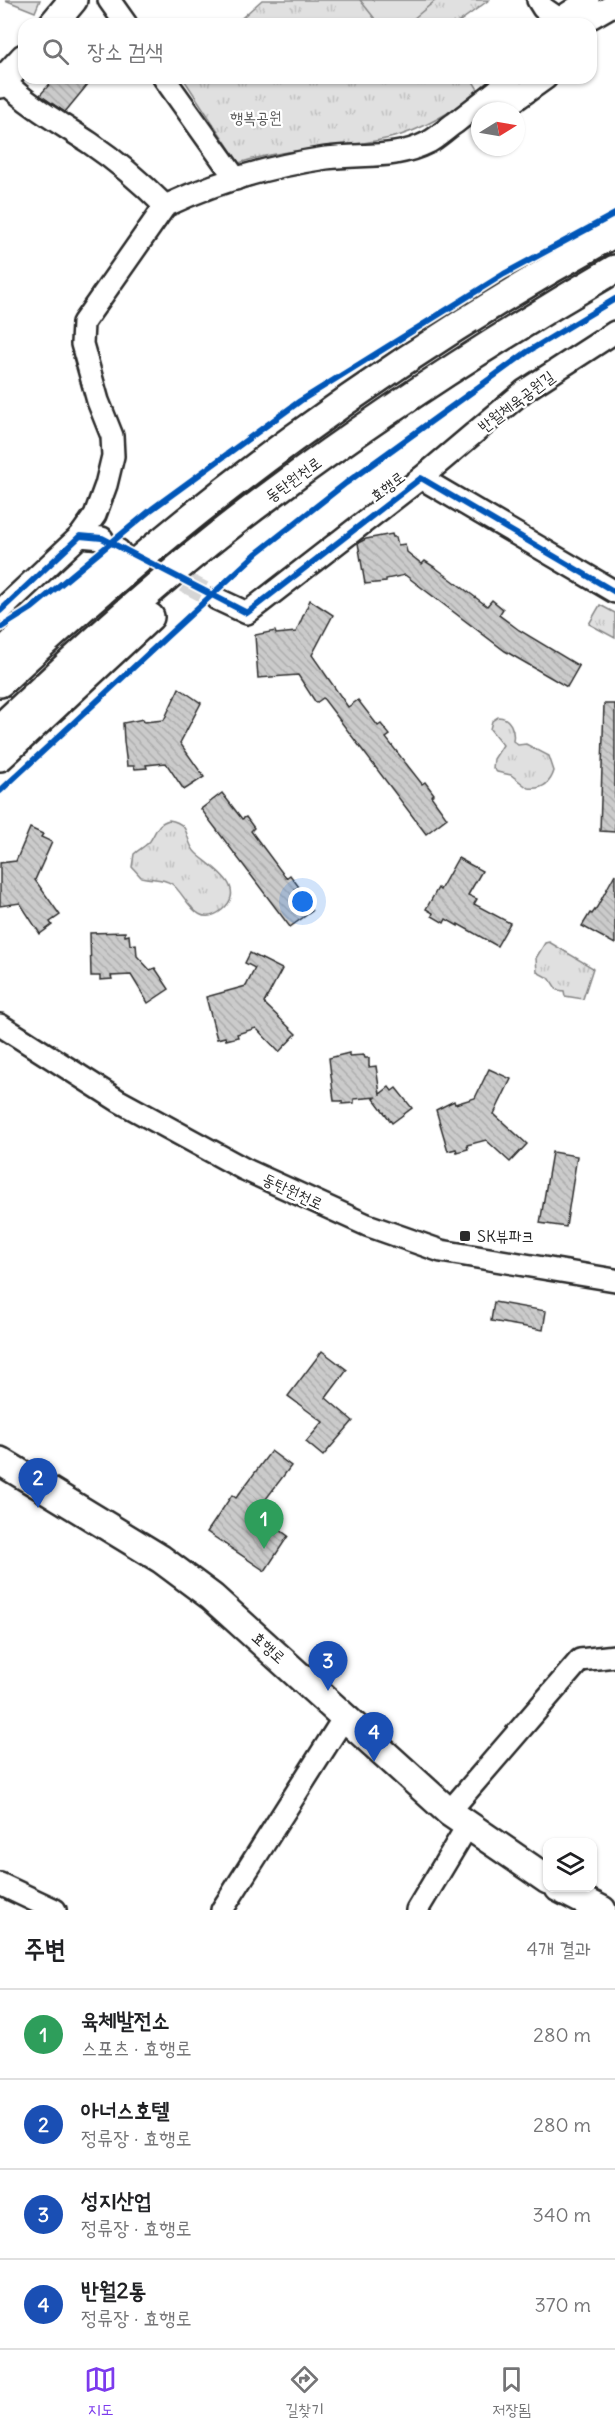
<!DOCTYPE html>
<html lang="ko">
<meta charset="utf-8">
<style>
body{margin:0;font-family:Delius,"Poor Story",sans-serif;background:#f2f2f2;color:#202124}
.controls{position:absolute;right:18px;bottom:18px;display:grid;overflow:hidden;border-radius:12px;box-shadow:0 2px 4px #0004}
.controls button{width:54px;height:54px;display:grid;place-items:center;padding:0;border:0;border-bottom:2px solid #e0e0e0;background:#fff;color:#202124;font:30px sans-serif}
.compass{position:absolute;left:471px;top:102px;width:54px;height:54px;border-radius:50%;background:#fff;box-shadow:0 2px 4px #0004;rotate:79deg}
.you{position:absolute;left:303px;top:902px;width:21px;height:21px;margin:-15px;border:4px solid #fff;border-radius:50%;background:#1a73e8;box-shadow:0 0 0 9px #1a73e833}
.badge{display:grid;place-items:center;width:39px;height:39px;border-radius:50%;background:#7c3aed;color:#fff;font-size:20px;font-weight:700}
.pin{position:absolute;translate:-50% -50px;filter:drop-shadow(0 2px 3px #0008)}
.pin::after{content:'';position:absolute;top:32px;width:21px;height:18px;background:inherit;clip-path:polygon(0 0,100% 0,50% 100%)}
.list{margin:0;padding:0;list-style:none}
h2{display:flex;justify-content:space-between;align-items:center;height:78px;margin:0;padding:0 24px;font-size:26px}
h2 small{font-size:20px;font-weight:400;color:#757577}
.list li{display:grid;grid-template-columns:39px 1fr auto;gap:18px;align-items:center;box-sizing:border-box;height:90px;padding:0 24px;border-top:2px solid #e0e0e0}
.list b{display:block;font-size:22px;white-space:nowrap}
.list p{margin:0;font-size:20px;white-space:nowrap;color:#757577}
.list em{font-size:20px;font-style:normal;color:#757577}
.icon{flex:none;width:33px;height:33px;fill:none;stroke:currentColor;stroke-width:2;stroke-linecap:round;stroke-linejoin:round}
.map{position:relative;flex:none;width:615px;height:1910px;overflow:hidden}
.search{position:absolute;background:#fff;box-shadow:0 2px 4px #0004;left:18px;right:18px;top:18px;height:66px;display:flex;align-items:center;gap:15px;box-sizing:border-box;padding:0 21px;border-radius:18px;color:#757577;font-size:22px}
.sheet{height:438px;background:#fff}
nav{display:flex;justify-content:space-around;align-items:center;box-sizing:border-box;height:84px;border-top:2px solid #e0e0e0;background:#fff;font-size:16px;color:#757577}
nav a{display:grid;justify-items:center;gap:3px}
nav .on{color:#7c3aed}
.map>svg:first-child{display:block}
.grass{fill:url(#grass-tufts);stroke:#868686;stroke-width:1.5}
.pitch{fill:#e0e0e0;stroke:#868686;stroke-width:1.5}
.building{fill:url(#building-back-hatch);stroke:#2b2b2b;stroke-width:1.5}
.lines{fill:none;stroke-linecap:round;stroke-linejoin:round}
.minor-tunnel{stroke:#d5d5d5;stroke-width:21;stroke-dasharray:21 10;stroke-linecap:butt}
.minor-casing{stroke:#2b2b2b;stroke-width:26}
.major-casing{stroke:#2b2b2b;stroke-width:32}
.minor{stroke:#fff;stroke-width:21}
.major{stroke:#fff;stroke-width:27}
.cycleway-casing{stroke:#fff;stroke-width:10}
.cycleway{stroke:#0057b8;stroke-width:6}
.poi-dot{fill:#2b2b2b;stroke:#fff;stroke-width:2}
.labels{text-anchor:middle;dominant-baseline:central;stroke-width:4.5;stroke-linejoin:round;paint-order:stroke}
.park-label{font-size:16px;fill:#585858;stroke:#fff}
.street-label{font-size:16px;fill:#2b2b2b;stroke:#fff}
.poi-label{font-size:16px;fill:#2b2b2b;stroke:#fff;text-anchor:start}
</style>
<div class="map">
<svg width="615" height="1910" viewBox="0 0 615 1910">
<defs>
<pattern id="grass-tufts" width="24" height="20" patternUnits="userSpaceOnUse" patternTransform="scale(1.5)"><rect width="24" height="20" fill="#e0e0e0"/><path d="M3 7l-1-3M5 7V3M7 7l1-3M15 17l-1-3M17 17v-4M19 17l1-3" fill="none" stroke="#c0c0c0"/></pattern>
<pattern id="building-back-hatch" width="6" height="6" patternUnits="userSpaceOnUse" patternTransform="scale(1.5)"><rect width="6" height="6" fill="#cbcbcb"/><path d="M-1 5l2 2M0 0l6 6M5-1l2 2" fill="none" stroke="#aeaeae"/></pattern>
</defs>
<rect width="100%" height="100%" fill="#fff"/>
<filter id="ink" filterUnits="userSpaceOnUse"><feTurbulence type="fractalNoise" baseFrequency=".0167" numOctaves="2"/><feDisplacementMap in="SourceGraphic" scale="12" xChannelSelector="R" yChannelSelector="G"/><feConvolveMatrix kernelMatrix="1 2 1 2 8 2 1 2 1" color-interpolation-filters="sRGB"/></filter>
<g filter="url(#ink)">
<!-- grass -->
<g class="grass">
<path d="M5,0H40L35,12Z"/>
<path d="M262,0H489L456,24H235Z"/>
<path d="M183,78H471L479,91C452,111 424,130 390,138C340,150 287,147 239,163Z"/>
<path d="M600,605L615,613V638L589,624Z"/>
<path d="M498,717C510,717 515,730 513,741L518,745L526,744L549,756L554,771C550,784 542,790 528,788L511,775L497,772L493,768L494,759L503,745L490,729L492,721Z"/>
<path d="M169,820C193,824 183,840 196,853C209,866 250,887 222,910C196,931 186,894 172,884C162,877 152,880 141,877L132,867L134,854C139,849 146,846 150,841C157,831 156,824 169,820Z"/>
<path d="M549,942L593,968L583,999L565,996L564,991L557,990L550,979L537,972L536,958L545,943Z"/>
</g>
<!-- pitch -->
<path class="pitch" d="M360,0H436L407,24H379Z"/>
<!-- building -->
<g class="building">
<path d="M55,78H93L65,112L40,95Z"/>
<path d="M392,534L393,537H396L398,545L405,544L407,552L422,564L425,561L436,568L487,606L492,600L503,609L499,615L519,630L579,666L567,687L505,651L405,575L386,579V582L365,584L358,543L366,539Z"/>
<path d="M310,600L333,615L312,655L348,707L358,700L378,726L381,724L390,735L386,738L422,784L425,782L434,794L431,796L447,818L426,834L323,698L316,703L298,675L258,678L255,635L275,631L276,634L296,632Z"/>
<path d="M179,688L201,703L180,743L204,777L184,790L166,763L146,765L147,768L135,769L134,766H127L124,741L123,723L143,719L144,722L164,720Z"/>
<path d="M604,704H615V832L600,831Z"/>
<path d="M222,793L242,819L246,817L254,828L251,831L286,878L290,875L299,887L295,889L312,911L290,927L201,809Z"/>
<path d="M30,828L43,834L41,837L52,842L35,880L60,915L50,922L52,925L40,934L20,903L0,906V863L16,861Z"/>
<path d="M458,858L482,871L468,895L477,899L474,904L510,923L497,946L458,924V926L446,919L444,923L432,916L433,913L426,909L438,888L440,890Z"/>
<path d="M615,874V944L582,926L590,913L592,914L597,907Z"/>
<path d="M125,932V936L129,935L130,945L136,944L137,956L150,970L155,968L169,989L148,1003L131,975L111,976L112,979L100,980V976H91L90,933Z"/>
<path d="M250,953L282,969L264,1003L296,1034L279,1052L256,1028L237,1034L238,1037L226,1040L225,1037L217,1039L206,997L246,986L255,968L245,963Z"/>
<path d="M349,1053V1056L364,1055L365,1058H369V1067L376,1066L380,1094L389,1087L392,1091L396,1088L412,1108L392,1123L374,1099L377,1097L354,1099V1103L342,1104V1101H334L329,1058Z"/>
<path d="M489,1069L511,1079L494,1114L527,1144L510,1162L486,1140L467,1145L468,1149L457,1152L456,1149L448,1151L436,1110L454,1101L455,1104L475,1098Z"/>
<path d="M552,1152L577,1156L566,1227L540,1223Z"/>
<path d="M494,1302L546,1311L543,1330L491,1321Z"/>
<path d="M322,1351L347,1370L326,1398L353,1421L323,1456L306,1442L323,1422L288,1396Z"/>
<path d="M271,1451L291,1466L256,1512L288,1536L265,1571L207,1532L232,1495L236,1498Z"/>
</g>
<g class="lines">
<!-- minor-tunnel -->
<path class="minor-tunnel" d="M130,553L217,599"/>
<defs>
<g id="minor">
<path d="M109,0L126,24"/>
<path d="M538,0L543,8L559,19L588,0"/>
<path d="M580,24L615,4"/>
<path d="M164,78L236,179"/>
<path d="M4,81C30,107 60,123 90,143C118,162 142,183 165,206C216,182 271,166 326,158C363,153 394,160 429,142C438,137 446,129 455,123C474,108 493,94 512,78"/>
<path d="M500,111L546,78"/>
<path d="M421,478L524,391L615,332"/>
<path d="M80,536L102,538"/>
<path d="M217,599L247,613L421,478L615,592"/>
<path d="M0,611L80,536L95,515L106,485L113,456L112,436L98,401L82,344L83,323L165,206"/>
<path d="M0,1025L119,1101L244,1169L367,1225L441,1251L615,1280"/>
<path d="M449,1812L580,1660L615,1656"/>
<path d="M0,1884L55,1910"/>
<path d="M222,1910L345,1716"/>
<path d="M417,1910L468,1825"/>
</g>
<g id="major">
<path d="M53,24L73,0"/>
<path d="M0,84L24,58"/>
<path d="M0,655L54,605L117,553"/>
<path d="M0,683C189,506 388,358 615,233"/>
<path d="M0,728C86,647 174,566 269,496C379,414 496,338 615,269"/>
<path d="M0,757L150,617"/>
<path d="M0,1461L161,1559L212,1597L449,1812L548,1880"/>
<path d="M559,1888L602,1910"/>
</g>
</defs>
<!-- minor casing -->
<use href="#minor" class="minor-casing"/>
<!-- major casing -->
<use href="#major" class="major-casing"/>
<!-- minor -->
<use href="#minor" class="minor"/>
<!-- major -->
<use href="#major" class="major"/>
<defs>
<g id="cycleway">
<path d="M0,611L80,536L102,538L247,613L421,478L615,592"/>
<path d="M0,628L32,608L152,509L300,401L504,274L615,214"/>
<path d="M0,791L257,553L346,483L527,352L615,299"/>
</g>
</defs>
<!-- cycleway casing -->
<use href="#cycleway" class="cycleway-casing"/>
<!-- cycleway -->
<use href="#cycleway" class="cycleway"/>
</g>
</g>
<!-- markers -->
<rect class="poi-dot" x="459" y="1230" width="12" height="12" rx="3"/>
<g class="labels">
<!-- park labels -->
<g class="park-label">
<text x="256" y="117">행복공원</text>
</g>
<!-- street labels -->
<g class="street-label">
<text transform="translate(516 401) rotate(-37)">반월체육공원길</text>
<text transform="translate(293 479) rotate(-36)">동탄원천로</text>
<text transform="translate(387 486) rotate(-37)">효행로</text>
<text transform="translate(293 1191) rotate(25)">동탄원천로</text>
<text transform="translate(269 1647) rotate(42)">효행로</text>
</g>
<!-- poi labels -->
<g class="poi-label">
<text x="477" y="1236">SK뷰파크</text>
</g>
</g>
</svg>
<div class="controls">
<button><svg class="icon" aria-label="layers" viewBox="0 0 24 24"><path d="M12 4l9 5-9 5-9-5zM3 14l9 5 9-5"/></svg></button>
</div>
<svg class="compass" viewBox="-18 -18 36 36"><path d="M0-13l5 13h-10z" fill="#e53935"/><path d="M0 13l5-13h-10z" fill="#757577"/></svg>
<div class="you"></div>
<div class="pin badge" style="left:264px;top:1549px;background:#2e9e5b">1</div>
<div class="pin badge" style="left:38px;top:1508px;background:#1a4fb4">2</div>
<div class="pin badge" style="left:328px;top:1691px;background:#1a4fb4">3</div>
<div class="pin badge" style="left:374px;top:1762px;background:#1a4fb4">4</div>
<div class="search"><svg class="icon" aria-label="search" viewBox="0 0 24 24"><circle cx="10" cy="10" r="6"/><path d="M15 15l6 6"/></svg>장소 검색</div>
</div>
<section class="sheet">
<h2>주변<small>4개 결과</small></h2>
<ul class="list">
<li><span class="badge" style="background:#2e9e5b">1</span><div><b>육체발전소</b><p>스포츠 · 효행로</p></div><em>280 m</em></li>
<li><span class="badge" style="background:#1a4fb4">2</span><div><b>아너스호텔</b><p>정류장 · 효행로</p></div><em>280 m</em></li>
<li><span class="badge" style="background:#1a4fb4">3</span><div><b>성지산업</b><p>정류장 · 효행로</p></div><em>340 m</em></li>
<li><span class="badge" style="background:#1a4fb4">4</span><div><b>반월2통</b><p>정류장 · 효행로</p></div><em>370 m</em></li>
</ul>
</section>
<nav>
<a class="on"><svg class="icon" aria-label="map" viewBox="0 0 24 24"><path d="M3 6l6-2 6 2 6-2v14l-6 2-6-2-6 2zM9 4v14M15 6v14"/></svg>지도</a>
<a><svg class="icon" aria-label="directions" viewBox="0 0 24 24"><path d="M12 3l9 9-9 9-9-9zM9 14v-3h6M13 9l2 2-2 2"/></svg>길찾기</a>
<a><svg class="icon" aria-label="saved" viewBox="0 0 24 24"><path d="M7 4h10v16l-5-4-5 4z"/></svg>저장됨</a>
</nav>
